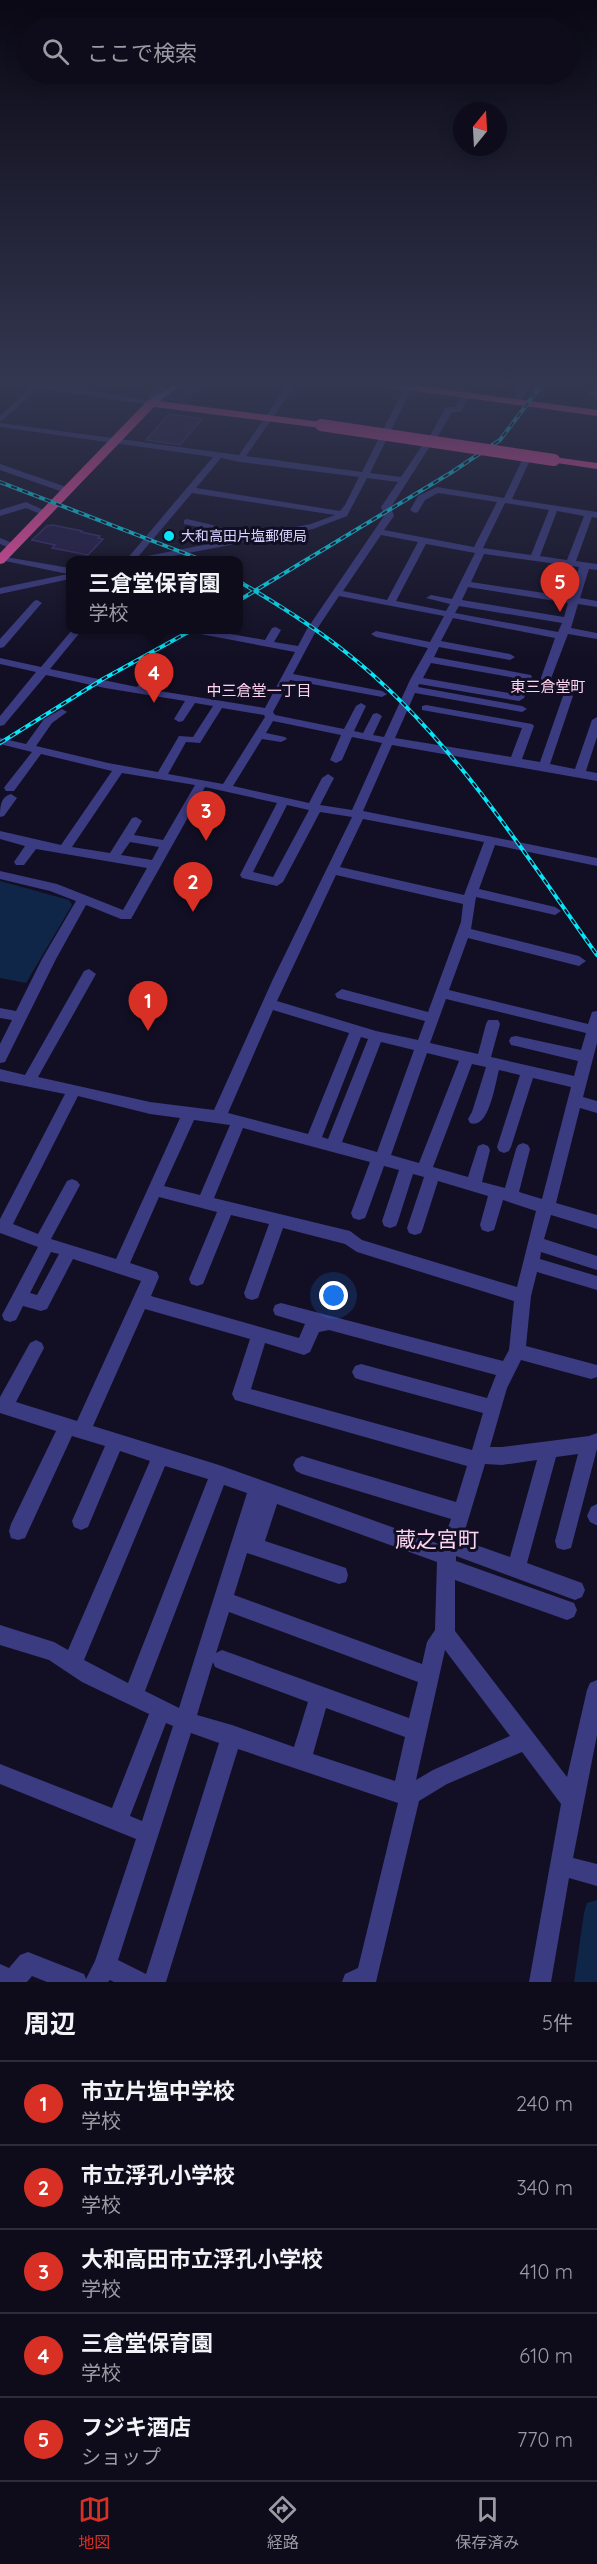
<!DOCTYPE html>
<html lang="ja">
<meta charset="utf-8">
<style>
body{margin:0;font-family:Quicksand,"Noto Sans JP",sans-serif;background:#1c1928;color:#f1f3f6}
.compass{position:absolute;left:453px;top:102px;width:54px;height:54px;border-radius:50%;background:#0e0b1b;box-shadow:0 3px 15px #0003;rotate:18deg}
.you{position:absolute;left:334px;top:1296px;width:21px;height:21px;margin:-15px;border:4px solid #fff;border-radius:50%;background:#1a73e8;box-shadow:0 0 0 9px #1a73e833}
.badge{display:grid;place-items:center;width:39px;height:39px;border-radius:50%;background:#d93025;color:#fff;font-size:20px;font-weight:700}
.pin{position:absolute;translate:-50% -50px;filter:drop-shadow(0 2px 3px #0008)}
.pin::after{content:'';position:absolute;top:32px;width:21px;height:18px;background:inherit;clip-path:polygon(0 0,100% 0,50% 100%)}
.popup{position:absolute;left:66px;top:556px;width:177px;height:78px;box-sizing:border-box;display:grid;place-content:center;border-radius:12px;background:#0e0b1b;filter:drop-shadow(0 2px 4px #0005);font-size:20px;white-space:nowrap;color:#9b9ba3}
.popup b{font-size:22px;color:#f1f3f6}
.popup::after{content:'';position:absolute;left:50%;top:100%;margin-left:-12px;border:12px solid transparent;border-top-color:#0e0b1b}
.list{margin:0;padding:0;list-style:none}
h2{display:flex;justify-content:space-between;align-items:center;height:78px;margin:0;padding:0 24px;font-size:26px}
h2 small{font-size:20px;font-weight:400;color:#9b9ba3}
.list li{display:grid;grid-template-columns:39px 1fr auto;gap:18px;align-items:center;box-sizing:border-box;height:84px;padding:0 24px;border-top:2px solid #2e2b3a}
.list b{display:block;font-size:22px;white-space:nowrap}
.list p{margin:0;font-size:20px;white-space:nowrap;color:#9b9ba3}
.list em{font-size:20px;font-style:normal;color:#9b9ba3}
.icon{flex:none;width:33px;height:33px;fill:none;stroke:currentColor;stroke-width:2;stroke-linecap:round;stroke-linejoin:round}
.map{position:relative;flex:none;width:597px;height:1982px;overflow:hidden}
.search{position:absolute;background:#0e0b1b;box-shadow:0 3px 15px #0003;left:18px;right:18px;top:18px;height:66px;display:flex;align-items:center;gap:15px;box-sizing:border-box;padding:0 21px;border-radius:33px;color:#9b9ba3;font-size:22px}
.sheet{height:498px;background:#0e0b1b}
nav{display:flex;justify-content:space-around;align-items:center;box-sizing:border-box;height:84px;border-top:2px solid #2e2b3a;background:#0e0b1b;font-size:16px;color:#9b9ba3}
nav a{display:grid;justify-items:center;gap:3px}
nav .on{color:#d93025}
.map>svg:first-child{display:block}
.water{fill:#0f2648}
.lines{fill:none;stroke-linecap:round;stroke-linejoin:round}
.river{fill:#0f2648;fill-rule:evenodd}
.building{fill:#221b45;stroke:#392e70;stroke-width:1.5}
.minor{fill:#3b3b82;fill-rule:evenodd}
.major{fill:#bc5cfc;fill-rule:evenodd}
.highway{fill:#fc50a7;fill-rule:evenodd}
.rail-casing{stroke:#05e6f8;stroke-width:4}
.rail{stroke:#120f24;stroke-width:2;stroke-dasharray:6;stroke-linecap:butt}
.highway-bridge{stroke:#fc50a7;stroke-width:12}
.poi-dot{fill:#05e6f8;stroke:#120f24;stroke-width:2}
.labels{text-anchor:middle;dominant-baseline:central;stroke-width:6;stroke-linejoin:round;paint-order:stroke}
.far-poi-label{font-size:14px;fill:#d6d3fe;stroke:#120f24;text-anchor:start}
.far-neighbourhood-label{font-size:15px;fill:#fed4f0;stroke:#120f24}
.near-neighbourhood-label{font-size:21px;fill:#fed4f0;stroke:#120f24}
</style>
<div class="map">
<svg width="597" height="1982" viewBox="0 0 597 1982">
<rect width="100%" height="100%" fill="#120f24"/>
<!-- water -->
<path class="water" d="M0,881L69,900L72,905L26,983L0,978Z"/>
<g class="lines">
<!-- river -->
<path class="river" d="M597,1900V1982H574L584,1913L587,1903Z"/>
</g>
<!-- building -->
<g class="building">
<path d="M188,383H206L188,394L193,395L186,402L171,399L169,397Z"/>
<path d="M169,414L202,419L180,445L146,440Z"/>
<path d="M53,525L82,531L81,532L100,536L98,538L103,539L88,555L52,548L55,545L32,540L47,526Z"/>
</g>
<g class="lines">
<!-- minor -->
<g class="minor">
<path d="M15,383H38L148,400L151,391L161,383H169L158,394L155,403L151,405L39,388L0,422V416L31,387Z"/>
<path d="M289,383H297L246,456L362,472L405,386L409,384L413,386L370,473L401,477L425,441H429L428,439L446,407H455L464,391L471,393L461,412H452L435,441H431L432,443L391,507L394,516L384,530L474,547L497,502L438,493L425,500L418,512L415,513L410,510L418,496L437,487L504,498L523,458L527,455L531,458L512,499L597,512V518L592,517L576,561L597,564V570L589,569L580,598L597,601V607L578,604L571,628L597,633V639L568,634L547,689L542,692L537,689L555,638L453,618L441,641L510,654L515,657L510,660L439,647L434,657L531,675L532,677L524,698L519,701L419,684L418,687L522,706L527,709L522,712L415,693L395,738L511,757L522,728L422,710V706L426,705L532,724L534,726L522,759L540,762L563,696L568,693L573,696L550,764L575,769L592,720L597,717V737L586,771L597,773V781L392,745L363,811L597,858V866L495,845L479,889L555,907L561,911L555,915L476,897L471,929L579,956L586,961L579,966L468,938L449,990L588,1024L592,1012L597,1011V1043L583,1097L597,1101V1113L580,1108L556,1203L597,1215V1229L551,1215L544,1239L597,1256V1270L541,1252L540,1259L597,1276V1290L537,1272L531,1296L526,1346L597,1365V1377L591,1379L521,1360L507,1388L490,1447H502L589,1436L597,1433V1449L571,1548L564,1550L557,1548L555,1541L578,1454L556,1457L527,1563L582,1583L585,1590L582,1597L575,1600L456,1556V1561L574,1603L577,1610L574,1617L567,1620L455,1580V1631L567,1777L587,1690L590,1683L597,1680V1735L573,1858L597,1864V1886L569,1878L551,1982H529L561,1804L522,1752L447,1784L419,1801L376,1982H342L345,1974L358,1968L398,1803L238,1749L166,1982H114L110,1980L108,1982H47L32,1976L27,1982H0V1964L9,1968L20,1955L28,1952L84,1974L86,1979L95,1961L136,1839L0,1784V1764L112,1808L149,1714L82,1682L49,1660L0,1645V1625L54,1642L68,1650L150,1461L120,1451L88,1527L81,1530L74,1527L72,1521L105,1446L72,1436L25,1538L18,1540L11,1538L9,1531L11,1524L56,1431L0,1413V1397L30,1343L36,1340L42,1343L44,1348L16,1402L77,1421L141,1281L73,1259L47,1309L41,1311L23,1306L16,1320L10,1322L4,1320L2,1315L38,1247L0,1233V1219L65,1094L0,1081V1069L25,1075L84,971L89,969L96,974L38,1077L150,1102L214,1110L273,979L352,817L320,812L283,882L277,886L242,878L240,875L277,803L205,787L131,919H121L86,905L56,959L5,1062L0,1063V1044L12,1020L0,1018V1008L16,1011L42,959L76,901L50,891L0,879V871L57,884L123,910L147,868L36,849L24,865H16L14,862L25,846L0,839V831L61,845L112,771L41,754L14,791H6L4,788L6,785L32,752L0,744V738L26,744L44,719L62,709L67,712L52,723L36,746L108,763L158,772L179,736L193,737L213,706L195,703L183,721L179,722L174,719L185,701L105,688L46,675L4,725L0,726V716L36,672L0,664V658L41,667L72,630H82L50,669L137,687L151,666L155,665L160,668L147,689L265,708L295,652L195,633L190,630H209L265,640L272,628L276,627L281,630L274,642L298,646L307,629L384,516L381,507L398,482L367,478L347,516L313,529L152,560H136V559L126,560L213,457L0,427V423L239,455ZM221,458L240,462L359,477L345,505L340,511L196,488ZM192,493L335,515L311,524L255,535L187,519L184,520V524L245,537L137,558ZM505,503L549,510L531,555L483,548ZM557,511L584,516L567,560L540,556ZM381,535L418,542L387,600L343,591ZM426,544L475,553L452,599L431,595L426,598L450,604L446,611L396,601ZM484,554L579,567L570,597L471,582ZM468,587L568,603L564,617L462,600ZM339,596L444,616L430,642L376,631L371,634L376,637L428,648L410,680L384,737L373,735L382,716L377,713L373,714L363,733L354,731L366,706L361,703L356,706L344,729L275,715L273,712L290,680L382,697L387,694L382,691L293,674L317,629ZM459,606L562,623L558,632L455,613ZM431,663L521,679L515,694L423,678ZM222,708L264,715L265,717L223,784L168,774L186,742L200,743ZM273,721L341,735L330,760L336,763L342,760L352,737L382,743L352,810L320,805L334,778L328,774L322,778L309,803L233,786L262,739L281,742L287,739L285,737L266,733ZM122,773L195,785L163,840L134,835L142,821L136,817L132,818L110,853L72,847ZM287,805L309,810L273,877L253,872ZM363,819L484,842L464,895L340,867ZM130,842L159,847L152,860L121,855ZM336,875L463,904L461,922L428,1012L342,989L335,994L337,998L425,1021L418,1040L376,1031L277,1001ZM446,999L586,1033L581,1050L516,1036L511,1037L509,1041L511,1045L516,1046L578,1061L574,1076L491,1057L500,1024L498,1020H488L486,1024L478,1054L430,1043ZM273,1010L349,1033L308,1134L228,1113ZM361,1037L368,1039L328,1139L322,1137ZM381,1042L414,1050L377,1152L342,1142ZM427,1053L459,1061L419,1163L391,1155ZM472,1064L486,1067L472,1112L468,1119L470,1123C489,1130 495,1084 499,1070L520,1075L497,1147L499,1151L504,1153L509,1151L511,1147L533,1078L571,1087L542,1199L519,1192L530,1149L528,1145L523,1143L518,1145L516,1149L505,1188L482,1182L490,1150L488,1146L483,1144L478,1146L468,1177L433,1167ZM78,1096L150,1114L180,1118L116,1259L51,1239L80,1185L77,1181L72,1179L67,1181L38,1234L13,1224ZM194,1120L230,1125L200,1195L164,1186ZM243,1128L370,1162L351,1213L353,1218L359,1220L365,1218L367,1213L384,1166L399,1170L382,1221L384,1226L390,1228L396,1226L398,1221L413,1174L424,1177L407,1228L409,1233L415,1235L421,1233L423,1228L438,1181L488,1196L480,1225L482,1230L488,1232L494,1230L503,1200L536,1211L517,1287L362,1240L350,1231L214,1198ZM159,1197L217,1212L189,1279L191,1284L197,1286L203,1284L231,1215L269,1224L244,1293L246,1298L252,1300L258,1298L283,1228L345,1244L357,1252L514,1301L509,1350L503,1361L281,1303L275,1305L273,1310L275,1315L305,1324L299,1338L151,1296L159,1277L157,1272L130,1263ZM51,1252L59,1254L37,1295L30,1293ZM145,1309L250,1339L232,1394L235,1400L467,1466L456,1502L302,1456L296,1459L293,1465L296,1471L302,1474L451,1519L442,1545L219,1465L93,1426ZM329,1330L496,1375L487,1398L361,1364L355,1366L352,1372L355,1378L361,1380L483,1413L472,1450L251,1389L265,1343L304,1355L310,1352L319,1332ZM537,1460L510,1557L462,1540L485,1464L502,1465ZM165,1466L208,1479L128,1683L84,1660ZM224,1485L247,1493L179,1708L145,1691ZM277,1504L437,1562L435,1630L427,1642L422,1664L234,1595L247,1553L339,1584L346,1582L348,1575L346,1568L265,1541ZM229,1612L418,1682L409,1718L222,1650L216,1653ZM445,1650L510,1736L433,1770L416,1780ZM213,1662L215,1667L222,1670L308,1702L294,1747L232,1725L197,1715ZM326,1708L405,1737L395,1781L313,1754ZM166,1723L173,1726L142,1821L130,1816ZM191,1733L219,1743L146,1974L118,1960Z"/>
<path d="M520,383H528L522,401L518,403L514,401Z"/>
<path d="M594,386H597V400L588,395Z"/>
<path d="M0,464L72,489L73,491L66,493L0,470Z"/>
<path d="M26,502L50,513L45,516L26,508L0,516V510Z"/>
<path d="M0,538L15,544L17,546L12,549L0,544Z"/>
<path d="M0,556L70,568V579L0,594V588L68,574L0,560Z"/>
<path d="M37,600L42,603L40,605L4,647L0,648V639L34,601Z"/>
<path d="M11,794L17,798L4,816L0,817C0,808 0,797 11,794Z"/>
<path d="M597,1504V1525H596L590,1522L587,1516L591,1507Z"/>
</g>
<!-- major -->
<path class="major" d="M176,383H185L154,405H148V401Z"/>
<!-- highway -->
<g class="highway">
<path d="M374,383H398L597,410V416L379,386Z"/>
<path d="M151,400L321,422L326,425L321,428L154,407L4,563L0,564V553L147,401Z"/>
<path d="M554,457L597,463V469L550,462L548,460Z"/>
</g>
<defs>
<g id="rail">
<path d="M0,482L202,560"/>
<path d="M238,581C276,603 313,626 348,654C450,735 522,850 597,955"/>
<path d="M238,601L452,472L500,440L543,383"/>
<path d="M0,743L103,679L192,630"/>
</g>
</defs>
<!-- rail casing -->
<use href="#rail" class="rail-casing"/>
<!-- rail -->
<use href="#rail" class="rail"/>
<!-- highway-bridge -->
<path class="highway-bridge" d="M321,425L554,460"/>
</g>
<!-- sky -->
<linearGradient id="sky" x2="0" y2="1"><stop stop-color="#0a0814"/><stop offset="0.58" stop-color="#333750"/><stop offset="1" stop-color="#333750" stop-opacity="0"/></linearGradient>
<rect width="597" height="660" fill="url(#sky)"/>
<!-- markers -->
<circle class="poi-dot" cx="169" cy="536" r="6"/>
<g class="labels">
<!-- far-poi labels -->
<g class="far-poi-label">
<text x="181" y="536">大和高田片塩郵便局</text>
</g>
<!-- far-neighbourhood labels -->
<g class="far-neighbourhood-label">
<text x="548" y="686">東三倉堂町</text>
<text x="259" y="690">中三倉堂一丁目</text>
</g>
<!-- near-neighbourhood labels -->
<g class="near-neighbourhood-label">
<text x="437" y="1539">蔵之宮町</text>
</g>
</g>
</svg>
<svg class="compass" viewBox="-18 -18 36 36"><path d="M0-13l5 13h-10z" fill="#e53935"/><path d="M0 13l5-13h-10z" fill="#9b9ba3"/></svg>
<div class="you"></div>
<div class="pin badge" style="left:148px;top:1031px">1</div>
<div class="pin badge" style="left:193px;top:912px">2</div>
<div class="pin badge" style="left:206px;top:841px">3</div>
<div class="pin badge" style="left:154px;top:703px">4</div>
<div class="popup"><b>三倉堂保育園</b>学校</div>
<div class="pin badge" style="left:560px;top:612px">5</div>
<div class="search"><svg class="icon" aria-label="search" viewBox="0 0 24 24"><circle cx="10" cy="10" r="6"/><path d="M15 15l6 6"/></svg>ここで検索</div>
</div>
<section class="sheet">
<h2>周辺<small>5件</small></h2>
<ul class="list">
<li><span class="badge">1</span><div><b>市立片塩中学校</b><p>学校</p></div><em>240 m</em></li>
<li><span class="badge">2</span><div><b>市立浮孔小学校</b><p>学校</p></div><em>340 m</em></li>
<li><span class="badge">3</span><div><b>大和高田市立浮孔小学校</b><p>学校</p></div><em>410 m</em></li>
<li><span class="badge">4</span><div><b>三倉堂保育園</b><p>学校</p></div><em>610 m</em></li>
<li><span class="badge">5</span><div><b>フジキ酒店</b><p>ショップ</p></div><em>770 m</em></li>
</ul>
</section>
<nav>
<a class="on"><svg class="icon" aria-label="map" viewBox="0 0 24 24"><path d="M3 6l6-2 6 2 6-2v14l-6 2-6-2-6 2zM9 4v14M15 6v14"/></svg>地図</a>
<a><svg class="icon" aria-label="directions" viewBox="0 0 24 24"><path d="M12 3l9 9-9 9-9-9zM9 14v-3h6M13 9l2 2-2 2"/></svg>経路</a>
<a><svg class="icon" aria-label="saved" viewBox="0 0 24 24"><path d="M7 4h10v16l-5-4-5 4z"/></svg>保存済み</a>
</nav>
